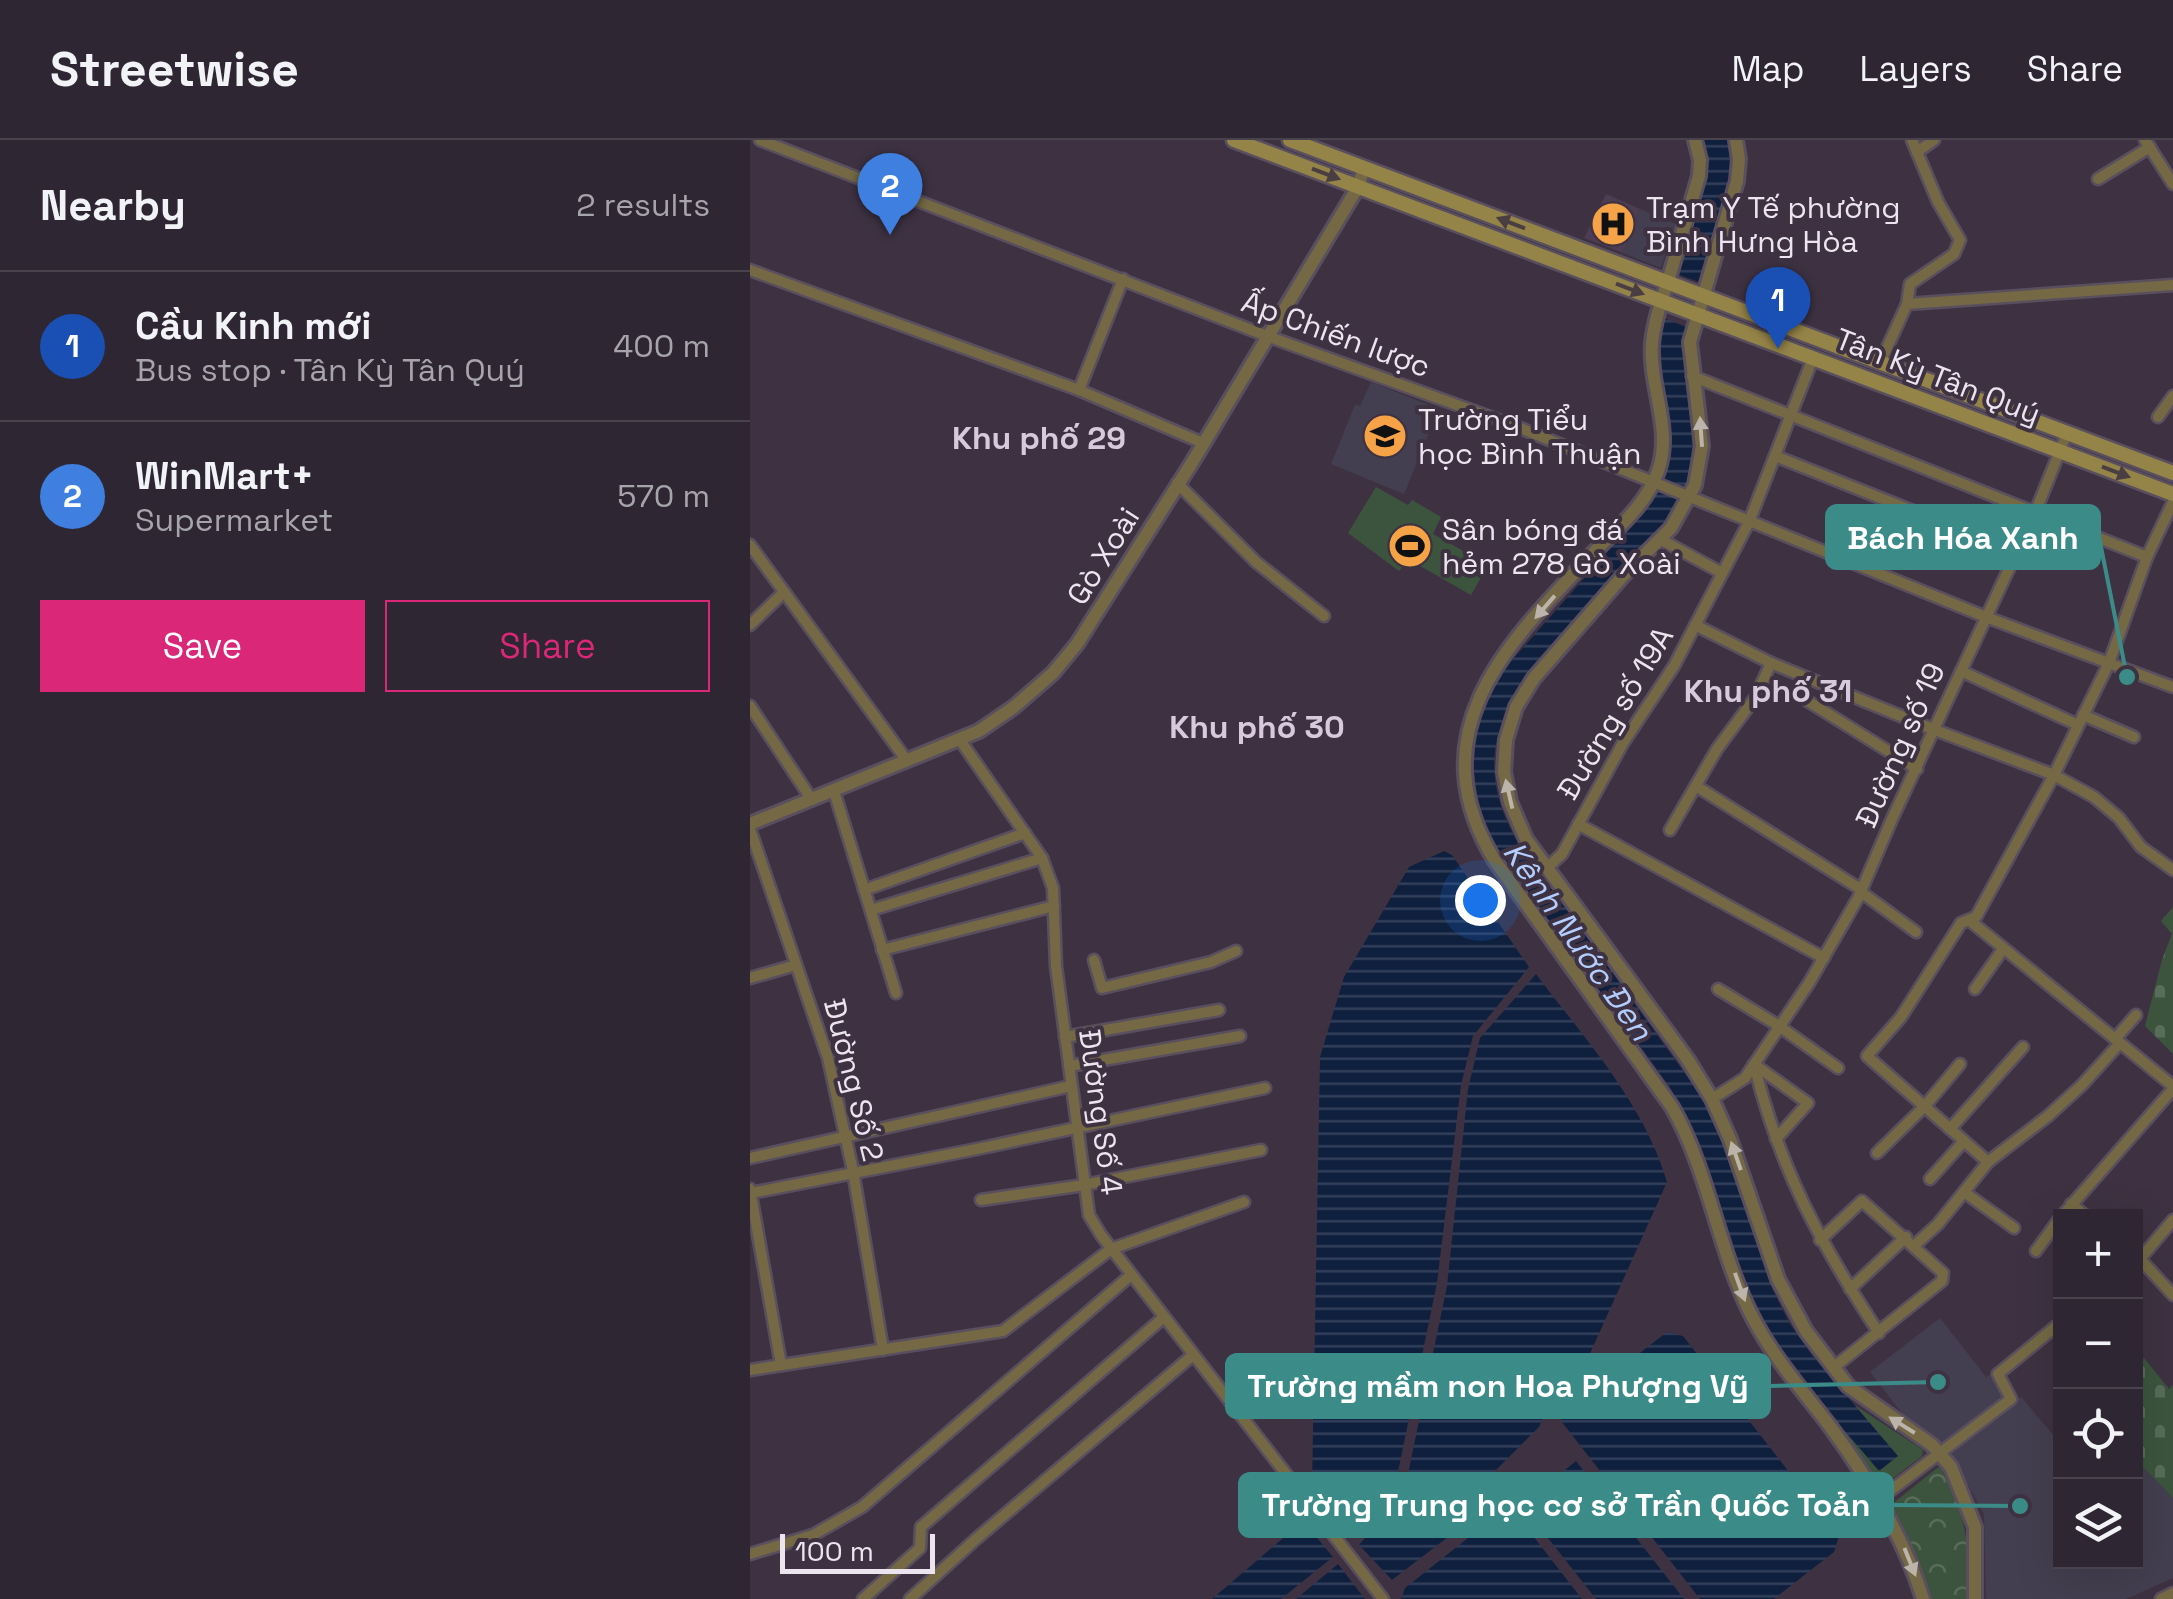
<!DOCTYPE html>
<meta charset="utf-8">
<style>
body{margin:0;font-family:"Space Grotesk",sans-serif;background:#362e3a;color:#f1f3f6}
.controls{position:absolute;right:30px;bottom:30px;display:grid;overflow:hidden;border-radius:0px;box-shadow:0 10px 40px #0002}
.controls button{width:90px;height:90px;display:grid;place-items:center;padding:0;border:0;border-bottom:2px solid #49434d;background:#2e2632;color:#f1f3f6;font:50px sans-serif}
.scale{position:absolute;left:30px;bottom:25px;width:155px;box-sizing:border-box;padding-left:10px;border:5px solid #ece5ef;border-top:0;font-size:28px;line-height:35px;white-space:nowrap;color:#ece5ef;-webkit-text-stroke:8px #3e3242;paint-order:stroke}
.you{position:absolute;left:730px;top:760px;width:35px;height:35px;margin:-25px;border:8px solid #fff;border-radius:50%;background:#1a73e8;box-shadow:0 0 0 15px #1a73e833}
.badge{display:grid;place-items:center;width:65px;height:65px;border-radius:50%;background:#db2777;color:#fff;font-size:32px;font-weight:700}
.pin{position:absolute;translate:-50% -82px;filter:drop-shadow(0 2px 5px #0008)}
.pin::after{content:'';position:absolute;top:52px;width:35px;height:30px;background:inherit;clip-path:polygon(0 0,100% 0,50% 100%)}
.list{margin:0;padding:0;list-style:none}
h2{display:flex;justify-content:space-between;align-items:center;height:130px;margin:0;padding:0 40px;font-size:42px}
h2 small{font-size:32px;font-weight:400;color:#a7a5ac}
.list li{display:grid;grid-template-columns:65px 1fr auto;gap:30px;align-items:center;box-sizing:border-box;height:150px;padding:0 40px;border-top:2px solid #49434d}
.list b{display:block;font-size:38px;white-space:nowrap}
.list p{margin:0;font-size:32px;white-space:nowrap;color:#a7a5ac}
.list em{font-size:32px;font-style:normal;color:#a7a5ac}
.actions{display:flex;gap:20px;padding:30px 40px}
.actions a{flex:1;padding:22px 0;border:2px solid #db2777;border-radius:0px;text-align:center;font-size:35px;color:#db2777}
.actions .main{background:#db2777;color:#fff}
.icon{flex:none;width:55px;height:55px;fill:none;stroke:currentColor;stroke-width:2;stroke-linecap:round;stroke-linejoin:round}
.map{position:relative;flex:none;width:1423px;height:1459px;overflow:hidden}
header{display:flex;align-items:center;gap:60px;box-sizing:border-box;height:140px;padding:0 50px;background:#2e2632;border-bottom:2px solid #49434d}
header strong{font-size:48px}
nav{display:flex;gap:55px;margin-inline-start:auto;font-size:35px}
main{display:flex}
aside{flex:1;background:#2e2632}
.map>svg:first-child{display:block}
.built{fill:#4d3d52}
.education{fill:#443f50}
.green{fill:#3c543e}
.forest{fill:url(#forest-crowns)}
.cemetery{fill:url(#cemetery-stones)}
.water{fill:url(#water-rules)}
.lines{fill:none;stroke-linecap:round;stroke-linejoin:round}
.minor-casing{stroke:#5a4f5e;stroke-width:15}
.tertiary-casing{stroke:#5a4f5e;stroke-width:18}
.secondary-casing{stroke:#5a4f5e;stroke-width:19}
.minor{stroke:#746944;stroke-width:10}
.tertiary{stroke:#746944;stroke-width:12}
.secondary{stroke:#958448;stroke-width:14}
.oneway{fill:#4b3e43}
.oneway2{fill:#bcb3ab}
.labels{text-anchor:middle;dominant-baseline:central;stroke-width:8;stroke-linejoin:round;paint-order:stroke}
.poi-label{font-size:30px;fill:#ece5ef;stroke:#3e3242;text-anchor:start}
.street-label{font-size:30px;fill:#ece5ef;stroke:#3e3242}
.neighbourhood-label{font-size:32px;font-weight:bold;fill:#d8c9dd;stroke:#3e3242}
.water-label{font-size:32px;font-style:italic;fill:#b3cdfe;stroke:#3e3242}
.leader{fill:none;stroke:#3b8c88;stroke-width:4}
.callout-dot{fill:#3b8c88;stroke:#3e3242;stroke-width:4}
.callout{fill:#3b8c88;stroke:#3b8c88;stroke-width:4}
.callout-label{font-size:32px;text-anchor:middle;font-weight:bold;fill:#fff}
</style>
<header>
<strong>Streetwise</strong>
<nav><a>Map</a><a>Layers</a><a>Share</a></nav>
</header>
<main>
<aside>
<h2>Nearby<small>2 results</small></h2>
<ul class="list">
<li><span class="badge" style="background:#1a4fb4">1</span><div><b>Cầu Kinh mới</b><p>Bus stop · Tân Kỳ Tân Quý</p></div><em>400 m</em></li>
<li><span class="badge" style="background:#3f7fe0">2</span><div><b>WinMart+</b><p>Supermarket</p></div><em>570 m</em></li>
</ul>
<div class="actions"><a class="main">Save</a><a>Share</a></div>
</aside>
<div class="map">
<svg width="1423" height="1459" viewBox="0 0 1423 1459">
<defs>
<pattern id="forest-crowns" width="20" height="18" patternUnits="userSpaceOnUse" patternTransform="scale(2.5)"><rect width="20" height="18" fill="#3c543e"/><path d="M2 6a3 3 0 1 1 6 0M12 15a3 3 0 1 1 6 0" fill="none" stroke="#586c5a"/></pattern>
<pattern id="cemetery-stones" width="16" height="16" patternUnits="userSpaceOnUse" patternTransform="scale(2.5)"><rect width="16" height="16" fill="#3c543e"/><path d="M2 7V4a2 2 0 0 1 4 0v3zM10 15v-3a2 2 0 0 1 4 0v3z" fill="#586c5a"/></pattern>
<pattern id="water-rules" width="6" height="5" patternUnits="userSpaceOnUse" patternTransform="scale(2.5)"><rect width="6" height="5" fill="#0f1f3e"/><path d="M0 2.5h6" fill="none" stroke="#323f5a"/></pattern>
</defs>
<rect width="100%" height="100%" fill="#3e3242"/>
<!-- built -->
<path class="built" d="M856,54L890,69L873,113L834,98Z"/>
<!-- education -->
<g class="education">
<path d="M890,69L926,84L911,128L873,113Z"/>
<path d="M621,242L689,269L654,354L581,324L605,265L610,266Z"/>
<path d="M1190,1178L1236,1237L1242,1234L1251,1249L1252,1260L1249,1265L1195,1306L1155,1277L1120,1232Z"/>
<path d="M1271,1257L1310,1303V1422H1386V1320L1423,1358V1438L1376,1459H1236L1234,1374L1201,1314Z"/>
</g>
<!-- green -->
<g class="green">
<path d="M626,347L658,365L662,360L691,377L683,394L738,425L721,455L658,419L649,431L598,393Z"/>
<path d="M1103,1264L1173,1310L1172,1316L1134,1345L1126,1342L1092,1288L1129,1330L1147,1316Z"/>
</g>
<!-- forest -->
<path class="forest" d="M1187,1328H1191C1217,1379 1220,1403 1217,1459H1181L1164,1412L1141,1365Z"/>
<!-- cemetery -->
<g class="cemetery">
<path d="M1423,767V914L1395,886L1412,820L1422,794L1411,781Z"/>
<path d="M1394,1218L1419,1249L1423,1245V1358L1386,1320V1225Z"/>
</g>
<!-- water -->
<g class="water">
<path d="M954,0H978L981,36L949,142L927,134L958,29Z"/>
<path d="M914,178L936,187C923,259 969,313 915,382C883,420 848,454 816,491C758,556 717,611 766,699L952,957L974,1008L1022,1148L1040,1184L1062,1215L1148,1316L1129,1331C1091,1285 1044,1239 1016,1186C976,1109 963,1021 919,946L748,712C716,649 716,601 747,537L897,367C942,304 900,246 914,178Z"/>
<path d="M694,711L702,715L779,827L723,896L711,945L687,1143L644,1351L602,1398L562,1345L570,917L594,837L659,727Z"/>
<path d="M786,834C834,898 894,963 917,1042L834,1227L799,1264L789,1287L744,1332L728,1374L642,1440L609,1405L654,1353L697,1146L718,949L730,898Z"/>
<path d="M917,1192L933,1196L1089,1396L1084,1412L1024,1459H950L811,1281L812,1273Z"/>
<path d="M826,1321L934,1459H846L772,1365Z"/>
<path d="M742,1379L773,1383L832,1459H651L655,1448Z"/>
<path d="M553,1381L583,1417L531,1459H462Z"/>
<path d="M588,1424L615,1459H546Z"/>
</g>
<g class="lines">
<defs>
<g id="minor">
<path d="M10,0L517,196L765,286L1236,477L1423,547"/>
<path d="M1395,0L1423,44"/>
<path d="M1167,12L1184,0"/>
<path d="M1348,39L1400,7"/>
<path d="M0,130L329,250L453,303"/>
<path d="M1157,164L1160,144L1204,114L1210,100L1188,62L1162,0"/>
<path d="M1130,223L1157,164L1423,145"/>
<path d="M942,236L1397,417"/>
<path d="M329,250L373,139"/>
<path d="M1408,277L1423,256"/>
<path d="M1025,316L1266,412"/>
<path d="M427,343L506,422L574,476"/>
<path d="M910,399L972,433"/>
<path d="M0,405L155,618"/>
<path d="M0,485L34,452"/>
<path d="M945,485L1021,523L1185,590L1304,635L1344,657L1369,678L1391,707L1423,730"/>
<path d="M1211,531L1328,585"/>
<path d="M1056,560L1167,629"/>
<path d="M0,566L62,660"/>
<path d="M1333,575L1384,597"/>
<path d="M210,600L292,718L303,748L306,826L339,1075L351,1095L633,1459"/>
<path d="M946,646L1112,750"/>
<path d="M84,651L146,853"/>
<path d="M828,684L1074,818"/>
<path d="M0,689L78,918L103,1031L133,1210"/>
<path d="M920,690L967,609L1005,558L1021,523"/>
<path d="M797,728L812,714L873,603L924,526L999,382L1063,218"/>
<path d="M114,750L275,693"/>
<path d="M1111,752L1166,792"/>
<path d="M121,770L292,718"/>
<path d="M1219,780L1423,946"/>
<path d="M132,810L304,766"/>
<path d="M344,820L352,848L461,822L486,811"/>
<path d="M0,838L46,825"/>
<path d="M968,849L1029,886L1088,928"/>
<path d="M1225,849L1253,809"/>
<path d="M315,897L469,870"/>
<path d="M1366,898L1386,875"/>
<path d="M1004,924C1029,1028 1071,1105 1129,1193"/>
<path d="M1005,925L1058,963L1026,999"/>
<path d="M319,926L490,896"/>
<path d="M962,959L995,938L1059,843L1108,758L1142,679L1285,373L1317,293"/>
<path d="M1200,989L1273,907"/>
<path d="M1127,1013L1174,967L1210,924"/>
<path d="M0,1018L321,946"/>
<path d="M1238,1022L1117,916L1151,877L1211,783L1226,777L1304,635L1359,523L1397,417L1423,362"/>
<path d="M1180,1039L1214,1001"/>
<path d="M0,1049L31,1225"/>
<path d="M1214,1052L1264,1088"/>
<path d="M1,1053L222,1010L515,948"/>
<path d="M231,1060L334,1045L511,1010"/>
<path d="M1321,1064L1336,1076"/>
<path d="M1312,1076L1423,949"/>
<path d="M1070,1100L1112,1061L1193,1133L1192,1141L1083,1228"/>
<path d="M1165,1105L1188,1084L1238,1022L1298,976L1332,945L1370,903"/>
<path d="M1286,1111L1310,1078"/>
<path d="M1386,1115L1390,1119L1423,1080"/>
<path d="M1386,1122L1390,1119L1423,1155"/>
<path d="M1100,1149L1156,1097"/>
<path d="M0,1230L253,1191L361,1109L494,1062"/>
<path d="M1128,1360L1261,1259L1248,1234L1310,1183"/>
<path d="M0,1414L63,1395L112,1367L381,1135"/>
<path d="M113,1459L170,1408L171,1387L414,1177"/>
<path d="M160,1459L226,1399L443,1215"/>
<path d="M1411,1459L1423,1453"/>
</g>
<g id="tertiary">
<path d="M945,0L950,20L949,36C939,70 929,104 919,138C912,159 904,181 902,204C899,247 923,289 908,331C897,363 871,385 848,408C762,499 664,589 745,721L922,967C960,1033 968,1113 1004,1180C1024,1218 1053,1251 1079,1285C1118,1338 1154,1396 1173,1459"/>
<path d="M986,0L989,19L987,41L940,202L952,306L945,345L921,388L872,437L784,538L766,567L756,600L754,632L760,662L776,699L938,920L962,959L980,999L1028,1139L1056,1191L1098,1246L1182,1305L1201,1327L1225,1387V1459"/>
<path d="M0,684L229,591L264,567L303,533L327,504L443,321L608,47L614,28"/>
</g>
<g id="secondary">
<path d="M484,0L1423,354"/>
<path d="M540,0L1423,333"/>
</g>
</defs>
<!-- minor casing -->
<use href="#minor" class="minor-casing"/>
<!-- tertiary casing -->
<use href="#tertiary" class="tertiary-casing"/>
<!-- secondary casing -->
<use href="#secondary" class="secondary-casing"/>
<!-- minor -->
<use href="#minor" class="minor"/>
<!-- tertiary -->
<use href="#tertiary" class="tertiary"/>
<!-- secondary -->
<use href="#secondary" class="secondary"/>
</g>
<!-- one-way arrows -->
<defs><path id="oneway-solid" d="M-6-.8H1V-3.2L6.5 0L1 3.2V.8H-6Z" transform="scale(2.5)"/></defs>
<g class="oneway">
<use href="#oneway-solid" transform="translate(576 34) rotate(21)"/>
<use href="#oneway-solid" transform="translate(761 83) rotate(-159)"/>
<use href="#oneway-solid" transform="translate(880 149) rotate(21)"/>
<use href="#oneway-solid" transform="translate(1366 332) rotate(21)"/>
</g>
<g class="oneway2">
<use href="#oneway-solid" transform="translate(951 292) rotate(-94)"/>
<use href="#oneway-solid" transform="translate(795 467) rotate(131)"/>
<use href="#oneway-solid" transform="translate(759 654) rotate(-103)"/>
<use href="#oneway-solid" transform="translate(986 1016) rotate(-109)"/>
<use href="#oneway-solid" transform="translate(990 1147) rotate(70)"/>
<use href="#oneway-solid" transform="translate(1152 1285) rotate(-148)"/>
<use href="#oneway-solid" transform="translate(1160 1422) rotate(68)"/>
</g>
<!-- icons -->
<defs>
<symbol id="hospital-disc" viewBox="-11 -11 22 22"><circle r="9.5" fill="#f6a247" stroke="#3e3242"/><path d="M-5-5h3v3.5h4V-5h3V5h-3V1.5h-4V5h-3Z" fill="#111"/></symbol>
<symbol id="school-disc" viewBox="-11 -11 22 22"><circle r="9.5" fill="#f6a247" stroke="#3e3242"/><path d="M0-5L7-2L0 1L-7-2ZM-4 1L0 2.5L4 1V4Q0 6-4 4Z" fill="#111"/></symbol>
<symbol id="stadium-disc" viewBox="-11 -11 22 22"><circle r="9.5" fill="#f6a247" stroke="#3e3242"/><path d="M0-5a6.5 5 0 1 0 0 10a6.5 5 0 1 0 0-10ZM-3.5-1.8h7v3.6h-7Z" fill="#111"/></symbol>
</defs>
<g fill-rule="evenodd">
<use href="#hospital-disc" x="838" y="59" width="50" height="50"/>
<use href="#school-disc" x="610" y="271" width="50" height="50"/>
<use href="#stadium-disc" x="635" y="381" width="50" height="50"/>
</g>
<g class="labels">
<!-- poi labels -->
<g class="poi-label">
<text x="896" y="67">Trạm Y Tế phường<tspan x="896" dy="34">Bình Hưng Hòa</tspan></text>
<text x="668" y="279">Trường Tiểu<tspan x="668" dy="34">học Bình Thuận</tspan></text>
<text x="692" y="389">Sân bóng đá<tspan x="692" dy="34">hẻm 278 Gò Xoài</tspan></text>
</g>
<!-- street labels -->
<g class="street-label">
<text transform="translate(586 194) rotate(20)">Ấp Chiến lược</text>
<text transform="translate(1188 236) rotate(21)">Tân Kỳ Tân Quý</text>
<text transform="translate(353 416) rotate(-58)">Gò Xoài</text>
<text transform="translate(865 573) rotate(-59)">Đường số 19A</text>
<text transform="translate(1150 605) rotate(-66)">Đường số 19</text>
<text transform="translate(104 940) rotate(76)">Đường Số 2</text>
<text transform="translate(351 972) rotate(82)">Đường Số 4</text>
</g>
<!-- neighbourhood labels -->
<g class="neighbourhood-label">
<text x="289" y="298">Khu phố 29</text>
<text x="1018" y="551">Khu phố 31</text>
<text x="507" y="587">Khu phố 30</text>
</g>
<!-- water labels -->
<g class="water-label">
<text transform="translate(828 801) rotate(55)">Kênh Nước Đen</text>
</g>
</g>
<!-- callouts -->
<path class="leader" d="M1377 537L1349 397M1188 1242L1019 1246M1270 1366L1142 1365"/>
<g class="callout-dot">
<circle cx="1377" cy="537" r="10"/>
<circle cx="1188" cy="1242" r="10"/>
<circle cx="1270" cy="1366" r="10"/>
</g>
<g class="callout">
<rect x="1077" y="366" width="272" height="62" rx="10"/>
<rect x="477" y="1215" width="542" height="62" rx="10"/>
<rect x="490" y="1334" width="652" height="62" rx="10"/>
</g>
<g class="callout-label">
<text x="1213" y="409">Bách Hóa Xanh</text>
<text x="748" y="1257">Trường mầm non Hoa Phượng Vỹ</text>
<text x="816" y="1376">Trường Trung học cơ sở Trần Quốc Toản</text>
</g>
</svg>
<div class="controls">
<button>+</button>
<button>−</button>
<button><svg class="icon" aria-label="locate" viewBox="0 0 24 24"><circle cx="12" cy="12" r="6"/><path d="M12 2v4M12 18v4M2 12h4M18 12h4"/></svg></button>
<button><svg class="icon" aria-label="layers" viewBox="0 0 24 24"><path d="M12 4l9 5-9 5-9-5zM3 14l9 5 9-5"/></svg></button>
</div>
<div class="scale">100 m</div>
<div class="you"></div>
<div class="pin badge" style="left:1028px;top:209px;background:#1a4fb4">1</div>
<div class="pin badge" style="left:140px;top:95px;background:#3f7fe0">2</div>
</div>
</main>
